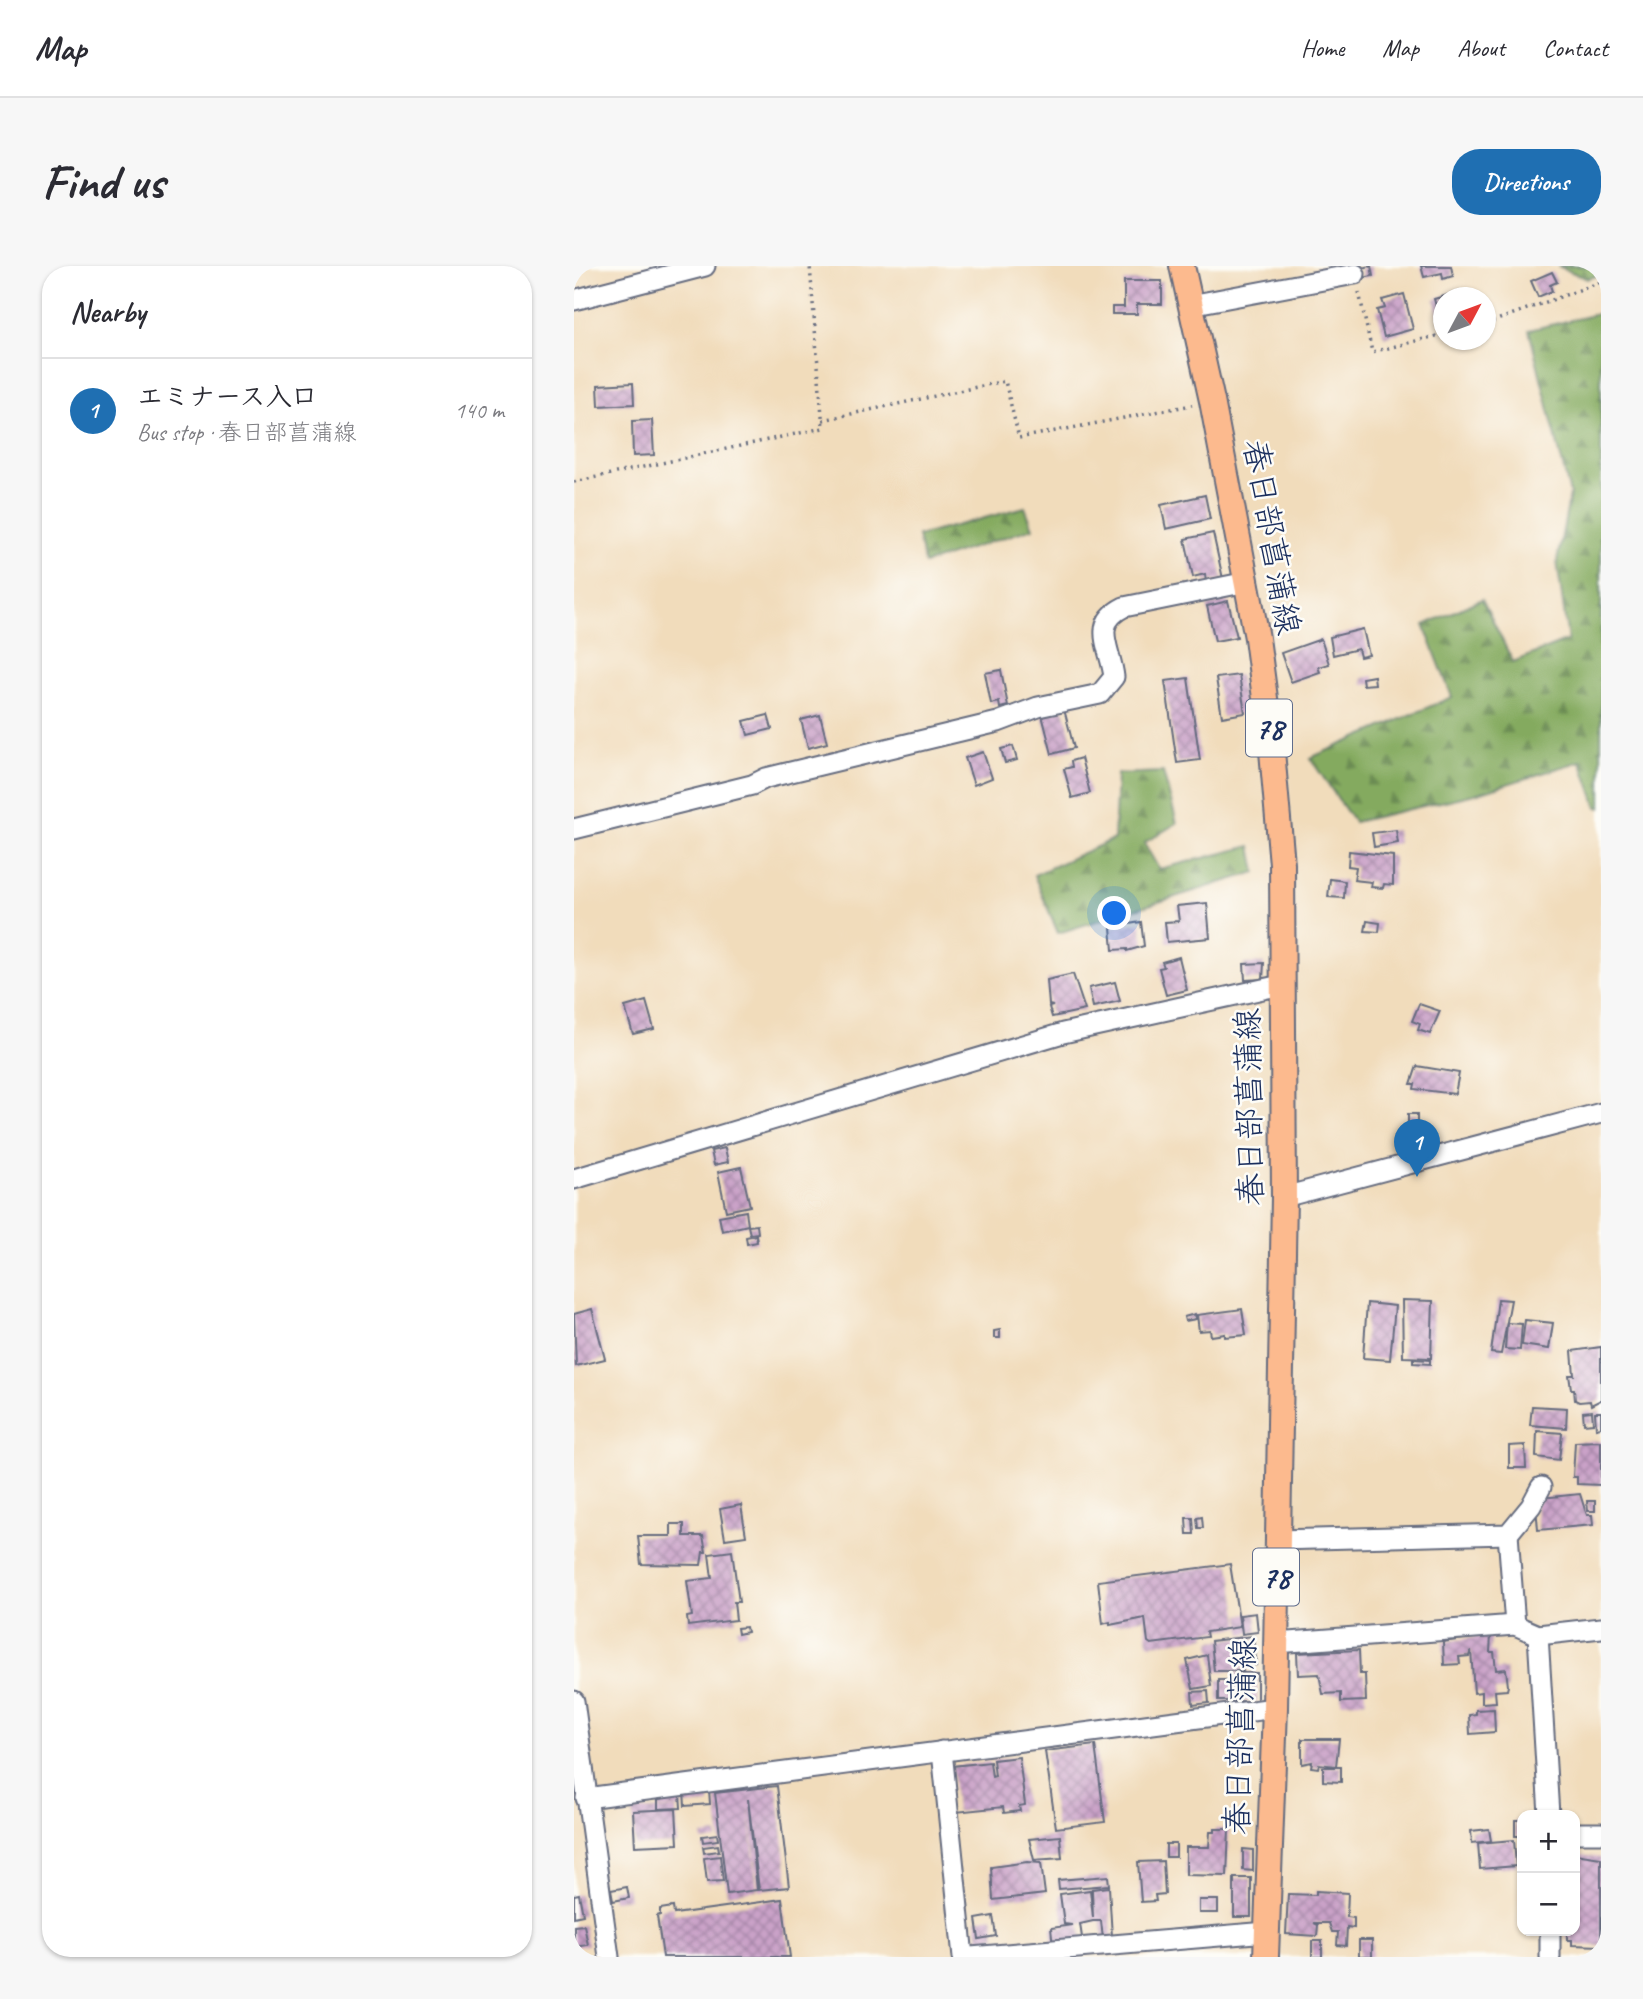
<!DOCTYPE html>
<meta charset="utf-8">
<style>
body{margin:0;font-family:Caveat,"Klee One",sans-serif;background:#f7f7f7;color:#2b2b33}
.controls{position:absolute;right:21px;bottom:21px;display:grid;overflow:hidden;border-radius:14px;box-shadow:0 2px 5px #0004}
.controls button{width:63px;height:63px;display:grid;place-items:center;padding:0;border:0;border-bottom:2px solid #e1e1e2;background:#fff;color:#2b2b33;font:35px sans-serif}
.compass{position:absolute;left:859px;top:21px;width:63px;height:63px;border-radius:50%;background:#fff;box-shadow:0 2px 5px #0004;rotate:49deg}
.you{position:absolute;left:541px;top:648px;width:24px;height:24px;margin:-18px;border:5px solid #fff;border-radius:50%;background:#1a73e8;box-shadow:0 0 0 10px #1a73e833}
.badge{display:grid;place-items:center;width:46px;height:46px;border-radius:50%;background:#1f6fb2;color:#fff;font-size:23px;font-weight:700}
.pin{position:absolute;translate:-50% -58px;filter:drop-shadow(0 2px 4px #0008)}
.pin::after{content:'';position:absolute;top:37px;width:24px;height:21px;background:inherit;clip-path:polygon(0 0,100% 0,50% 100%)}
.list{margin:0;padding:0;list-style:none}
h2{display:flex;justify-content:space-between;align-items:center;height:91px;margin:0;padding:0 28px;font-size:30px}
h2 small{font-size:23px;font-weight:400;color:#7c7c81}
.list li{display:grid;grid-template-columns:46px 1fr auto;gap:21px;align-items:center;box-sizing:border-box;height:105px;padding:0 28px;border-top:2px solid #e1e1e2}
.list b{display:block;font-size:26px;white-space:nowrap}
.list p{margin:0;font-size:23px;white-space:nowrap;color:#7c7c81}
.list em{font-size:23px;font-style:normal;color:#7c7c81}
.map{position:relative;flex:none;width:1027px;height:1691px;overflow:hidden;border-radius:28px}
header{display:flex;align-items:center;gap:42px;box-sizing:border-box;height:98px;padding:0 35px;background:#fff;border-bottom:2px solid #e1e1e2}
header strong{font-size:33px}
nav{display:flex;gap:38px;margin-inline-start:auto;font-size:24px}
.intro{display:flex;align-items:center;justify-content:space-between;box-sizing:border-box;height:168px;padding:0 42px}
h1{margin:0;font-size:49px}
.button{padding:18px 32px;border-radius:28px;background:#1f6fb2;color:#fff;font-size:24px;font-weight:700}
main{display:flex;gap:42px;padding:0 42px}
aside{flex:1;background:#fff;border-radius:28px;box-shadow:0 2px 5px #0004}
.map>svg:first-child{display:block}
.forest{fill:url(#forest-firs);stroke:#506c5e;stroke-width:2}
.building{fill:url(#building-cross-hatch)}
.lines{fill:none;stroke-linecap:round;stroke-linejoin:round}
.minor-casing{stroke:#666c7f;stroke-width:23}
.major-casing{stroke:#666c7f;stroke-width:28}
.path{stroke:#666c7f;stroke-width:3.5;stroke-dasharray:2 5;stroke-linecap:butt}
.minor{stroke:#fff;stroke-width:19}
.major{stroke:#fcba8e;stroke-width:24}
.labels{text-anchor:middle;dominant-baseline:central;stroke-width:5;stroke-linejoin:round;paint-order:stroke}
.shield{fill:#fdfcf7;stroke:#5f6c8c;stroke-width:2}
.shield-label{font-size:32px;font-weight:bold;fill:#1b2f5e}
.street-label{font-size:33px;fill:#1b2f5e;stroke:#fdfcf7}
</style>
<header>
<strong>Map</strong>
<nav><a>Home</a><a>Map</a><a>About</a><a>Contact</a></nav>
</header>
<div class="intro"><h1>Find us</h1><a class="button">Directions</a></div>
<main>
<aside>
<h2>Nearby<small></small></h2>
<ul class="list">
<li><span class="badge">1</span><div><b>エミナース入口</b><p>Bus stop · 春日部菖蒲線</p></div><em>140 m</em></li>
</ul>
</aside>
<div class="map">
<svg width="1027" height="1691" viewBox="0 0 1027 1691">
<defs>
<pattern id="forest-firs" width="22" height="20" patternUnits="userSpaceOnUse" patternTransform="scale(1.75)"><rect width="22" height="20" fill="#84aa5f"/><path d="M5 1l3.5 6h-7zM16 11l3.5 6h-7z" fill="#6b8b52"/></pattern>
<pattern id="building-cross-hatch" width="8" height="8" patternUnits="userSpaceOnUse" patternTransform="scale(1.75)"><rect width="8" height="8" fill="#caa2c8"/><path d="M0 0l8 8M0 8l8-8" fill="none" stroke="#a384a6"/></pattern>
</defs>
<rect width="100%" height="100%" fill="#fdfcf7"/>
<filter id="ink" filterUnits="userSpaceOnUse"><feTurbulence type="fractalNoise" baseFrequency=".0143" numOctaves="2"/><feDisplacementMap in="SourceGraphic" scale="14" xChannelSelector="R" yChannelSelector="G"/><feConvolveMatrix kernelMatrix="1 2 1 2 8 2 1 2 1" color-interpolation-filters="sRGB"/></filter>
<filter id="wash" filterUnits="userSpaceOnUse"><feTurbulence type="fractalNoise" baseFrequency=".00686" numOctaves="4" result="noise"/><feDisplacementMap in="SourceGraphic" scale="28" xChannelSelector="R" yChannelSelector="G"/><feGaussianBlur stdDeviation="1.57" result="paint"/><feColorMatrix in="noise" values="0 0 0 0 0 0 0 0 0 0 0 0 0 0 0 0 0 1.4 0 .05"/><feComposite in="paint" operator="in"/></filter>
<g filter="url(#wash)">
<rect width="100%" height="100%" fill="#f1dcbb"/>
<!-- forest -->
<g class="forest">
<path d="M984,0H1027V8L1013,13Z"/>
<path d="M1027,47V542L1023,541L1007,495L901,528L780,556L736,492L878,431L850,359L908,333L939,396L994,374L983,295L996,228L955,64Z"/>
<path d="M451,241L459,262L350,298L344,270Z"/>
<path d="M589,506L603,557L570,577L585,603L677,580L682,606L484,667L460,609L540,573L543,508Z"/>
</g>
<g id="blocks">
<!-- building -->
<g class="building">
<path d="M797,0L799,10L788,12L787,2Z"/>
<path d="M847,0H877L879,10L869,13L868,7L850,11Z"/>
<path d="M978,6L983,16L976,19L978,25L964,31L957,15Z"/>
<path d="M550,15H588V38H563V48H538V41H550Z"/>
<path d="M888,25L890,32H870V54L866,55L860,33Z"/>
<path d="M830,28L839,63L810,71L803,44L811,42L808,34Z"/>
<path d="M59,117L60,138L25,140L24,119Z"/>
<path d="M78,154L80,189L59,190L58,155Z"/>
<path d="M631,229L636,253L592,263L587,239Z"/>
<path d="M639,267L649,313L632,316L631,308L619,311L611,273Z"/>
<path d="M654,335L663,371L641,375L633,340Z"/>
<path d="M789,363L795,389L786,391L784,383L759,389L756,371Z"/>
<path d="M747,373L755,398L744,401L746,406L717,416L707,387Z"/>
<path d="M427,404L434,440L426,442L425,436L417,438L411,407Z"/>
<path d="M665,409L671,447L648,451L642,412Z"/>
<path d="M800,410L801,418L789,419L788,412Z"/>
<path d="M614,412L626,494L603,497L591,415Z"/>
<path d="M490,443L500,482L478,488L468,449Z"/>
<path d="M194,449L198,463L174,469L170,455Z"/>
<path d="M246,449L253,477L234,482L227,454Z"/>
<path d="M439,480L443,494L431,497L427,483Z"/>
<path d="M409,486L418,512L400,519L391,492Z"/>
<path d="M507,492L516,527L498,532L490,503L498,501L497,495Z"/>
<path d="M822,564L824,577L800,581L798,567Z"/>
<path d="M775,585L819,590V619L810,618L809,622L797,621L798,616L780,614L782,601L774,600Z"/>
<path d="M756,613L771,615L770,632L754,631Z"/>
<path d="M633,637L636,672L593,676L591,656L605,655L603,640Z"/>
<path d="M793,655L806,657L805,666L791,665Z"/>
<path d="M567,656L570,680L553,685V683L539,684L537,661Z"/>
<path d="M605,691L613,724L592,729L585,702L590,701L588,696Z"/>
<path d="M690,697L689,713L671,714L670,698Z"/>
<path d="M499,708L511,744L478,751L475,741L479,740L475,739L473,714Z"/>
<path d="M541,716L546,735L519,741L515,722Z"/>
<path d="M72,735L80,763L59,768L51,741Z"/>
<path d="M845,738L866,745L856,768L844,764L846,758L838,755Z"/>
<path d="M843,800L885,807L881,828L840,823L841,818H837Z"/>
<rect x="834" y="848" width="9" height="24"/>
<path d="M151,882L154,896L140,899L137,885Z"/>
<path d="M167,901L176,940L152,945L144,906Z"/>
<path d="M172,945L174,959L148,965L145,950Z"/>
<path d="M183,959L184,967L176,968L174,960Z"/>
<path d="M182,969L183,976L173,978L172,971Z"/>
<path d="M924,1033L937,1034L927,1088L917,1087Z"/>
<path d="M828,1034L859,1035L857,1092L829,1091Z"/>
<path d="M793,1037L821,1040L816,1094L789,1092Z"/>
<path d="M18,1043L31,1093L2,1100L0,1048Z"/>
<path d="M668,1043L672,1069L651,1071V1068L637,1070L636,1064L625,1065L623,1049Z"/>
<path d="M621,1048L622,1053L611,1055L610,1051Z"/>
<path d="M951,1054L979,1057L975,1083L948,1079Z"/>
<path d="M933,1057L948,1058L946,1084L931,1083Z"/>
<path d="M426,1064V1072H420V1065Z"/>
<path d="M1027,1081V1134L1017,1139L1016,1135L1005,1136L1001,1134L1000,1123H997L995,1109H1000L998,1085Z"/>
<path d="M839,1093L856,1094V1098L839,1097Z"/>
<path d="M958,1140L993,1142L992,1162L956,1159Z"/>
<path d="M1018,1145L1019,1157L1010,1158L1009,1146Z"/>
<path d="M1021,1146H1027V1161L1022,1162Z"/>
<path d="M963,1165L988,1167L985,1194L962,1191Z"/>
<path d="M1027,1175V1219L1003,1218V1211H999L1001,1176Z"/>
<path d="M951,1179L952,1202H935V1180Z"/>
<path d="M1006,1228L1011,1244L1013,1249H1018L1019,1259L964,1264L962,1240L967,1232Z"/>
<path d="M1013,1235H1021V1245H1014Z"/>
<path d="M167,1239L172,1270L151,1273L146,1243Z"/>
<path d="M628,1251L629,1262H624L623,1252Z"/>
<path d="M612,1252H619L620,1268H613Z"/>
<path d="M97,1258H110V1270H129L132,1286H129L127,1299L67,1298L64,1270H97Z"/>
<path d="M158,1285L165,1336H160L162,1354L114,1360L113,1351L118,1350L113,1315L138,1312L135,1288Z"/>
<path d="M656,1298L666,1361L632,1366L633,1371L577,1378L574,1376L571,1352L536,1359V1356L529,1358L524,1315Z"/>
<path d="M682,1347L684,1366L668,1368L666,1349Z"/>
<path d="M172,1361L173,1366L164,1368L163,1362Z"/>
<path d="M917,1369L916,1386H920L922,1404L932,1403L934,1420L933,1424L921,1425L922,1436L908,1437V1426L900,1427L897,1384L895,1390L885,1391L886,1398L870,1399L869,1376Z"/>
<path d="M679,1370L682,1399L668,1400L669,1405H640L637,1375Z"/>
<path d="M785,1384L786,1408H791L792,1435L767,1436V1427L749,1428L745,1408L724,1409L723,1387Z"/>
<path d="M633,1389L637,1420L619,1423L613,1394Z"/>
<path d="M661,1407H683V1435H644V1414H661Z"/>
<path d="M634,1425L635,1437L619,1439L618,1426Z"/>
<path d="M920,1443L921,1466L896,1468L895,1449L902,1448V1444Z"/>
<path d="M728,1473H765L762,1500L745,1498L744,1502L737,1501L738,1496L728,1498Z"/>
<path d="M521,1479L531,1556L482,1562L471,1485Z"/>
<path d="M445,1491L451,1539L445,1540L446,1545L430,1547L429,1541L382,1546L378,1500L416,1496L418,1511L421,1510L419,1494Z"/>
<path d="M749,1501H767V1516L749,1515Z"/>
<path d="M203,1520L215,1621L185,1624L174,1533L183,1624L153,1628L141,1527Z"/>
<path d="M135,1523L136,1538L111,1540L110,1525Z"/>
<path d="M106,1527L107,1542L84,1543V1528Z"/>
<path d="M102,1543L104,1578L61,1580L59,1545Z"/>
<rect x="941" y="1554" width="7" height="16"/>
<path d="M641,1563H655L653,1610L612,1609V1581H635L636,1566H641Z"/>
<path d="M915,1563L917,1575L898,1577L897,1565Z"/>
<path d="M143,1568L144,1574L129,1576L128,1570Z"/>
<path d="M486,1570L488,1592L460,1594L455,1573Z"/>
<path d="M940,1574L942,1600L906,1603L904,1577Z"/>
<rect x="592" y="1578" width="10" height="13"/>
<path d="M144,1579L145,1585L130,1587L129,1581Z"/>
<path d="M669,1583L679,1584V1605L669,1604Z"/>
<path d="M1001,1588L1027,1592V1680L998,1679V1674H993V1665H1001Z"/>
<path d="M146,1590L149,1615L133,1616L130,1592Z"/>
<path d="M589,1595L591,1628L581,1629L582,1635L567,1636L564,1596Z"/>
<path d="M453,1596L467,1597L471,1628L419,1634L417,1601Z"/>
<path d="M534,1610L535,1619L485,1623L484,1614Z"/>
<rect x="660" y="1612" width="17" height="39"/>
<path d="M53,1621L55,1632L39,1635L37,1624Z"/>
<path d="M535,1621L538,1671L529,1673L527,1655H519L506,1658L509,1678L479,1681L477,1662L498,1659L490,1658L486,1628L516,1624L519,1652L518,1623Z"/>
<path d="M742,1625L774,1627L773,1651L780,1652V1662L773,1661L772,1680L763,1679L764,1666H758L755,1657H740L744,1659L743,1670L712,1668L714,1628L742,1629Z"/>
<path d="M5,1628L9,1649L0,1651V1629Z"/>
<path d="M208,1633L216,1691H89L83,1650L86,1649V1643L99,1641L100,1648Z"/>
<rect x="625" y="1634" width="19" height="13"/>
<path d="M419,1650L422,1670L405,1673L402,1653Z"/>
<path d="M10,1659L14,1679L0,1681V1660Z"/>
<rect x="785" y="1674" width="13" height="17"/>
<rect x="738" y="1675" width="10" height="16"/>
</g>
</g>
</g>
<g filter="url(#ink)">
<use href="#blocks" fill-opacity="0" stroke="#666c7f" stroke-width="2"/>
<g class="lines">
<defs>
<g id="minor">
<path d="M0,34L131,0"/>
<path d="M616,39L781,8"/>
<path d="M0,563L178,519L192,512L424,456L464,441L526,428L540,411C537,382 516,358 550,341L673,316"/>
<path d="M0,913L489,767L707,719"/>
<path d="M710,931L1027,847"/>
<path d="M934,1268L941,1359"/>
<path d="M703,1274L934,1268L957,1240L967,1221"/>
<path d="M964,1369L975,1549"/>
<path d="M702,1377L941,1359L964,1369L1027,1362"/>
<path d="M0,1435L35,1691"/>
<path d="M368,1485L389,1691"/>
<path d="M12,1532L701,1442"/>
<path d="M1001,1567H1027"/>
<path d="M397,1691L693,1666"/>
<path d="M976,1691V1665"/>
</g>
<path id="major" d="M608,0L638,135L683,372L698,485L708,598L710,931L701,1442L692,1691"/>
</defs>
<!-- minor casing -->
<use href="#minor" class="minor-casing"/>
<!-- major casing -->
<use href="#major" class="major-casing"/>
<!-- path -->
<g class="path">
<path d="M785,26L798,86L870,68"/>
<path d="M912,58L1027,16"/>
<path d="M249,154L431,115L445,172L618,139"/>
<path d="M0,216L249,162L236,0"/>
</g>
<!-- minor -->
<use href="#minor" class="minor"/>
<!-- major -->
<use href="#major" class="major"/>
</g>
</g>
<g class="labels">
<!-- shield labels -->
<g class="shield">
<rect x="672" y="433.5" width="46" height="57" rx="5"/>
<rect x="679" y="1282.5" width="46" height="57" rx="5"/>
</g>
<g class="shield-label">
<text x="695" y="462">78</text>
<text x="702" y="1311">78</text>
</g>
<!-- street labels -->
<g class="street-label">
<text transform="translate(698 271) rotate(80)">春日部菖蒲線</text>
<text transform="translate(675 841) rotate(-91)">春日部菖蒲線</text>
<text transform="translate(666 1470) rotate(-88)">春日部菖蒲線</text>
</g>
</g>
</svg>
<div class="controls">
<button>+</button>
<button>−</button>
</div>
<svg class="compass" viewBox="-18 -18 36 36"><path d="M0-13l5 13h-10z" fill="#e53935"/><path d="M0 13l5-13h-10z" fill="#7c7c81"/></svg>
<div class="you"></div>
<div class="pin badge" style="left:843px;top:911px">1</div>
</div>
</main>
